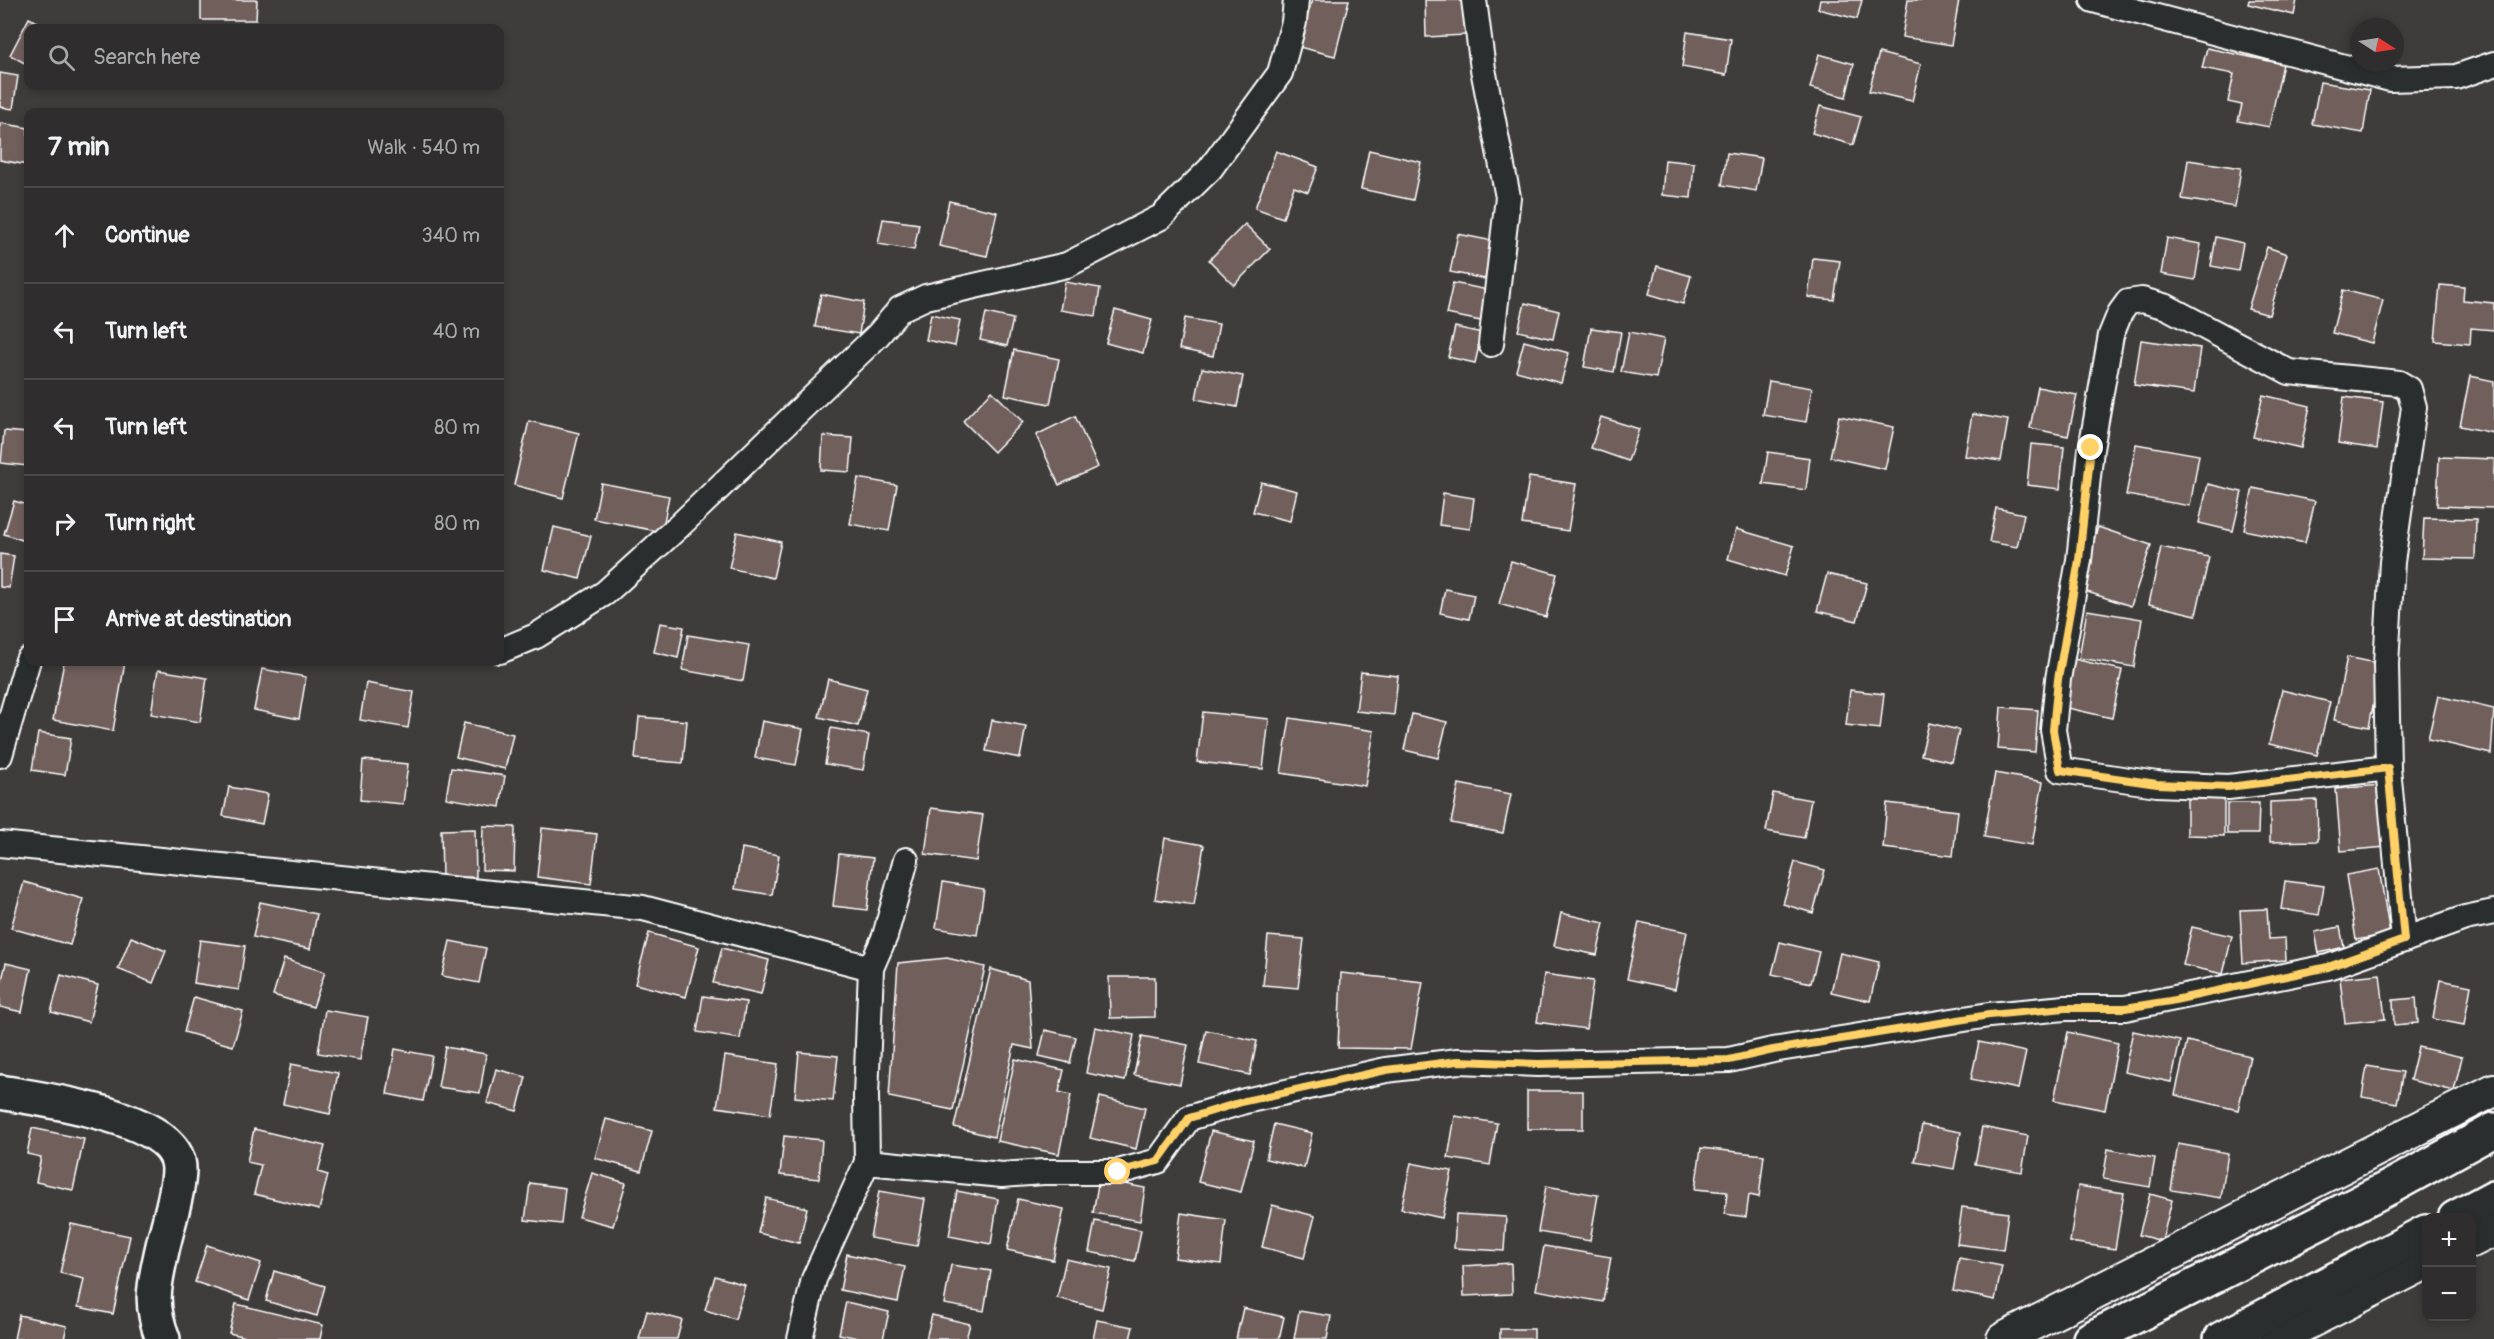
<!DOCTYPE html>
<meta charset="utf-8">
<style>
body{margin:0;font-family:Pangolin,sans-serif;background:#373535;color:#f1f3f6}
.controls{position:absolute;right:18px;bottom:18px;display:grid;overflow:hidden;border-radius:12px;box-shadow:0 3px 9px #0003}
.controls button{width:54px;height:54px;display:grid;place-items:center;padding:0;border:0;border-bottom:2px solid #4a4949;background:#2f2d2d;color:#f1f3f6;font:30px sans-serif}
.compass{position:absolute;left:2350px;top:18px;width:54px;height:54px;border-radius:50%;background:#2f2d2d;box-shadow:0 3px 9px #0003;rotate:102deg}
.stop{position:absolute;width:18px;height:18px;margin:-14px;border:4px solid #ffd166;border-radius:50%;background:#fff}
.stop.end{background:#ffd166;border-color:#fff;box-shadow:0 2px 6px #0008}
.list{margin:0;padding:0;list-style:none}
h2{display:flex;justify-content:space-between;align-items:center;height:78px;margin:0;padding:0 24px;font-size:26px}
h2 small{font-size:20px;font-weight:400;color:#a7a8aa}
.list li{display:grid;grid-template-columns:39px 1fr auto;gap:18px;align-items:center;box-sizing:border-box;height:96px;padding:0 24px;border-top:2px solid #4a4949}
.list b{display:block;font-size:22px;white-space:nowrap}
.list em{font-size:20px;font-style:normal;color:#a7a8aa}
.icon{flex:none;width:33px;height:33px;fill:none;stroke:currentColor;stroke-width:2;stroke-linecap:round;stroke-linejoin:round}
.map{position:relative;flex:none;width:2494px;height:1339px;overflow:hidden}
.search{position:absolute;background:#2f2d2d;box-shadow:0 3px 9px #0003;left:24px;top:24px;width:480px;height:66px;display:flex;align-items:center;gap:15px;box-sizing:border-box;padding:0 21px;border-radius:12px;color:#a7a8aa;font-size:22px}
.panel{position:absolute;background:#2f2d2d;box-shadow:0 3px 9px #0003;left:24px;top:108px;width:480px;height:558px;border-radius:12px}
.map>svg:first-child{display:block}
.building{fill:#715f5c;stroke:#fff;stroke-width:1.5}
.lines{fill:none;stroke-linecap:round;stroke-linejoin:round}
.minor-casing{stroke:#fff;stroke-width:28}
.tertiary-casing{stroke:#fff;stroke-width:36}
.secondary-casing{stroke:#fff;stroke-width:38}
.trunk-casing{stroke:#fff;stroke-width:38}
.minor{stroke:#2a2d2e;stroke-width:24}
.tertiary{stroke:#2a2d2e;stroke-width:32}
.secondary{stroke:#2a2d2e;stroke-width:33}
.trunk{stroke:#2a2d2e;stroke-width:33}
.route{stroke:#ffd166;stroke-width:8}
</style>
<div class="map">
<svg width="2494" height="1339" viewBox="0 0 2494 1339">
<rect width="100%" height="100%" fill="#3f3c3c"/>
<filter id="ink" filterUnits="userSpaceOnUse"><feTurbulence type="fractalNoise" baseFrequency=".0167" numOctaves="2"/><feDisplacementMap in="SourceGraphic" scale="12" xChannelSelector="R" yChannelSelector="G"/><feConvolveMatrix kernelMatrix="1 2 1 2 8 2 1 2 1" color-interpolation-filters="sRGB"/></filter>
<g filter="url(#ink)">
<!-- building -->
<g class="building">
<path d="M201,0H257L256,20H201Z"/>
<path d="M1312,0H1349L1335,56L1299,47Z"/>
<path d="M1425,0H1463L1465,35L1426,37Z"/>
<path d="M1820,0H1862L1857,19L1818,9Z"/>
<path d="M1908,0H1959L1951,45L1902,37Z"/>
<path d="M2249,0H2297L2294,15L2248,4Z"/>
<path d="M29,18L49,28H28V65L10,55Z"/>
<path d="M1687,32L1731,39L1726,75L1682,67Z"/>
<path d="M2207,48L2283,64L2269,127L2238,121L2242,105L2228,102L2234,74L2202,68Z"/>
<path d="M1879,53L1921,64L1912,101L1869,91Z"/>
<path d="M1819,54L1854,64L1846,97L1810,88Z"/>
<path d="M0,73L18,76L13,109L0,107Z"/>
<path d="M2320,82L2370,90L2363,133L2312,124Z"/>
<path d="M1820,106L1861,117L1853,145L1812,133Z"/>
<path d="M0,123L28,128V165L0,160Z"/>
<path d="M1369,150L1421,162L1413,200L1361,189Z"/>
<path d="M1276,151L1318,167L1308,192L1294,187L1283,218L1255,208Z"/>
<path d="M1727,153L1762,158L1756,191L1722,185Z"/>
<path d="M1665,160L1694,163L1691,198L1662,195Z"/>
<path d="M2188,160L2241,168L2235,207L2182,199Z"/>
<path d="M949,201L997,212L987,256L939,246Z"/>
<path d="M883,219L919,224L914,250L878,244Z"/>
<path d="M1245,224L1270,249L1234,285L1209,260Z"/>
<path d="M1458,234L1493,241L1485,279L1450,272Z"/>
<path d="M2216,237L2243,243L2238,271L2211,266Z"/>
<path d="M2167,238L2201,244L2195,280L2161,274Z"/>
<path d="M2267,247L2287,254L2269,315L2248,309Z"/>
<path d="M1813,258L1840,261L1834,300L1808,297Z"/>
<path d="M1657,266L1691,276L1683,304L1649,294Z"/>
<path d="M1065,282L1100,288L1096,316L1060,310Z"/>
<path d="M1453,283L1488,290L1481,321L1446,314Z"/>
<path d="M2440,285L2464,287L2463,300L2494,303V330L2471,328L2470,344L2435,341Z"/>
<path d="M2343,290L2383,300L2372,343L2332,333Z"/>
<path d="M821,294L864,302L859,334L815,327Z"/>
<path d="M1525,303L1559,311L1553,339L1518,331Z"/>
<path d="M1115,310L1152,320L1143,353L1106,343Z"/>
<path d="M986,313L1013,319L1007,346L980,340Z"/>
<path d="M931,314L960,320L955,346L926,340Z"/>
<path d="M1185,318L1219,324L1213,356L1179,349Z"/>
<path d="M1455,327L1482,333L1475,363L1448,357Z"/>
<path d="M1591,328L1621,332L1614,372L1584,367Z"/>
<path d="M1629,332L1664,339L1656,378L1621,372Z"/>
<path d="M2141,340L2200,348L2194,393L2134,385Z"/>
<path d="M1524,341L1569,353L1561,383L1516,371Z"/>
<path d="M1014,350L1059,359L1050,404L1005,395Z"/>
<path d="M1202,368L1243,376L1237,407L1196,399Z"/>
<path d="M2470,376L2494,381V433L2460,426Z"/>
<path d="M1769,381L1812,388L1806,422L1763,415Z"/>
<path d="M2038,387L2077,395L2068,436L2030,428Z"/>
<path d="M992,391L1023,422L994,452L963,421Z"/>
<path d="M2263,395L2310,406L2301,448L2253,437Z"/>
<path d="M2344,397L2383,402L2377,449L2338,443Z"/>
<path d="M1972,414L2008,420L2001,461L1965,456Z"/>
<path d="M1075,416L1098,467L1059,485L1036,435Z"/>
<path d="M1839,416L1894,427L1885,469L1830,457Z"/>
<path d="M1601,417L1639,429L1628,461L1591,448Z"/>
<path d="M529,421L579,433L563,498L514,485Z"/>
<path d="M4,431L28,433V466L1,463Z"/>
<path d="M823,436L853,438L850,472L821,470Z"/>
<path d="M2031,444L2064,447L2060,489L2027,485Z"/>
<path d="M2136,444L2199,455L2190,506L2126,495Z"/>
<path d="M1768,452L1810,458L1806,490L1763,484Z"/>
<path d="M2439,457L2494,459V508L2437,506Z"/>
<path d="M1529,477L1576,484L1568,531L1522,524Z"/>
<path d="M858,478L897,485L889,531L850,524Z"/>
<path d="M1261,482L1297,491L1290,521L1253,512Z"/>
<path d="M601,483L669,496L662,532L594,519Z"/>
<path d="M2208,484L2242,492L2233,531L2199,523Z"/>
<path d="M2253,488L2315,501L2305,543L2244,530Z"/>
<path d="M1443,493L1474,498L1470,529L1439,525Z"/>
<path d="M14,501L28,505V542L4,534Z"/>
<path d="M1996,508L2024,514L2017,547L1989,542Z"/>
<path d="M2424,518L2476,519L2475,559L2422,558Z"/>
<path d="M554,527L591,536L580,579L544,570Z"/>
<path d="M2098,527L2151,545L2131,606L2078,589Z"/>
<path d="M1736,529L1794,546L1785,576L1728,559Z"/>
<path d="M737,532L781,542L773,578L729,568Z"/>
<path d="M2161,547L2209,557L2196,615L2149,604Z"/>
<path d="M0,554L14,556L9,588L0,587Z"/>
<path d="M1511,561L1557,574L1546,617L1499,604Z"/>
<path d="M1827,574L1867,583L1857,621L1817,611Z"/>
<path d="M1445,589L1474,595L1469,619L1440,613Z"/>
<path d="M2087,610L2142,619L2134,667L2079,658Z"/>
<path d="M660,623L684,627L678,658L654,652Z"/>
<path d="M688,635L749,645L743,681L682,670Z"/>
<path d="M2347,657L2381,664L2369,727L2334,720Z"/>
<path d="M2074,659L2122,670L2112,718L2063,707Z"/>
<path d="M64,662H125L113,731L53,720Z"/>
<path d="M262,669L306,677L299,719L254,710Z"/>
<path d="M158,670L207,678L200,722L151,714Z"/>
<path d="M1361,672L1398,676L1394,715L1356,711Z"/>
<path d="M828,679L867,689L858,726L819,717Z"/>
<path d="M366,683L414,692L408,728L360,720Z"/>
<path d="M1850,690L1884,694L1880,729L1846,725Z"/>
<path d="M2282,690L2330,702L2317,755L2269,744Z"/>
<path d="M2438,696L2494,709L2491,754L2428,739Z"/>
<path d="M2001,707L2038,710L2035,752L1998,749Z"/>
<path d="M1203,712L1269,719L1263,769L1197,762Z"/>
<path d="M1412,714L1447,722L1438,758L1404,750Z"/>
<path d="M639,717L687,721L683,763L635,759Z"/>
<path d="M1290,718L1374,731L1365,786L1281,773Z"/>
<path d="M992,720L1026,726L1020,758L986,751Z"/>
<path d="M762,721L803,729L796,765L755,758Z"/>
<path d="M464,723L513,734L505,769L456,757Z"/>
<path d="M1929,723L1959,730L1952,762L1921,755Z"/>
<path d="M831,728L869,735L863,770L825,764Z"/>
<path d="M38,733L71,738L65,775L32,770Z"/>
<path d="M363,760L408,764L403,804L360,800Z"/>
<path d="M451,768L505,776L500,807L446,798Z"/>
<path d="M1995,773L2043,782L2032,845L1984,837Z"/>
<path d="M1459,784L1511,794L1503,833L1451,823Z"/>
<path d="M2381,785L2386,847L2341,851L2336,789Z"/>
<path d="M229,787L268,794L262,824L223,816Z"/>
<path d="M1773,793L1811,800L1804,838L1766,831Z"/>
<path d="M2187,799H2224V836L2187,835Z"/>
<path d="M2317,800L2318,841L2270,842V802Z"/>
<path d="M1887,803L1958,811L1953,856L1883,848Z"/>
<path d="M2227,803H2259L2258,834H2227Z"/>
<path d="M931,808L983,815L976,861L925,854Z"/>
<path d="M483,826L515,827L514,871L482,870Z"/>
<path d="M542,828L597,834L591,884L537,877Z"/>
<path d="M475,829L476,877L442,878L441,830Z"/>
<path d="M1165,838L1204,845L1194,905L1155,899Z"/>
<path d="M742,848L779,855L772,895L735,889Z"/>
<path d="M839,854L873,858L867,910L833,906Z"/>
<path d="M1795,862L1825,870L1813,913L1783,904Z"/>
<path d="M2379,869L2390,934L2356,940L2346,875Z"/>
<path d="M2285,881L2324,886L2319,915L2281,909Z"/>
<path d="M24,882L83,899L70,945L11,928Z"/>
<path d="M943,882L984,889L977,935L936,928Z"/>
<path d="M260,902L317,914L310,949L253,937Z"/>
<path d="M2267,909L2269,939L2285,938L2286,960L2243,963L2240,910Z"/>
<path d="M1561,913L1604,923L1597,955L1554,946Z"/>
<path d="M1639,922L1687,932L1675,989L1627,979Z"/>
<path d="M2192,927L2232,936L2223,974L2183,965Z"/>
<path d="M2340,927L2344,947L2319,953L2315,932Z"/>
<path d="M649,933L699,947L686,997L635,984Z"/>
<path d="M1268,936L1304,939L1298,988L1263,985Z"/>
<path d="M131,937L166,951L153,983L118,969Z"/>
<path d="M200,940L245,946L239,990L194,983Z"/>
<path d="M450,941L486,948L479,983L442,976Z"/>
<path d="M1780,942L1819,952L1811,983L1772,974Z"/>
<path d="M722,948L769,960L761,994L713,983Z"/>
<path d="M1840,953L1879,962L1870,1001L1831,992Z"/>
<path d="M947,958L985,967L953,1110L889,1097L898,963Z"/>
<path d="M284,959L325,972L313,1007L273,995Z"/>
<path d="M6,963L31,969L22,1012L0,1007V988Z"/>
<path d="M991,969L1028,980L1033,1049L1014,1045L994,1137L954,1127Z"/>
<path d="M1341,973L1423,982L1411,1049L1338,1048Z"/>
<path d="M1544,974L1593,981L1586,1029L1537,1022Z"/>
<path d="M2380,974L2385,1019L2345,1023L2340,978Z"/>
<path d="M61,975L98,985L89,1022L51,1012Z"/>
<path d="M1109,977H1155V1017L1110,1018Z"/>
<path d="M2440,980L2471,986L2464,1025L2433,1019Z"/>
<path d="M703,996L746,1002L740,1039L697,1032Z"/>
<path d="M194,997L243,1011L233,1046L184,1032Z"/>
<path d="M2416,998L2418,1023L2394,1025L2393,1000Z"/>
<path d="M325,1010L368,1017L360,1060L318,1053Z"/>
<path d="M1095,1027L1134,1035L1125,1081L1086,1073Z"/>
<path d="M1045,1030L1076,1037L1070,1063L1039,1056Z"/>
<path d="M1206,1030L1257,1041L1250,1075L1199,1064Z"/>
<path d="M2133,1031L2180,1041L2171,1082L2124,1072Z"/>
<path d="M2068,1032L2118,1043L2105,1110L2054,1100Z"/>
<path d="M1142,1036L1188,1045L1180,1084L1134,1075Z"/>
<path d="M2187,1041L2250,1056L2238,1110L2175,1095Z"/>
<path d="M1979,1042L2026,1052L2018,1089L1971,1079Z"/>
<path d="M445,1047L486,1054L480,1093L438,1087Z"/>
<path d="M2418,1047L2462,1057L2454,1091L2410,1080Z"/>
<path d="M395,1049L432,1056L423,1101L387,1094Z"/>
<path d="M799,1052L838,1056L833,1101L795,1097Z"/>
<path d="M725,1056L778,1064L770,1115L717,1107Z"/>
<path d="M1015,1059L1064,1070L1059,1092L1071,1095L1059,1154L997,1141Z"/>
<path d="M291,1064L338,1073L330,1114L283,1104Z"/>
<path d="M2367,1066L2403,1072L2397,1103L2362,1097Z"/>
<path d="M496,1069L526,1077L517,1111L487,1103Z"/>
<rect x="1527" y="1091" width="56" height="38"/>
<path d="M1100,1097L1145,1108L1136,1149L1090,1138Z"/>
<path d="M1455,1116L1497,1123L1490,1165L1448,1158Z"/>
<path d="M606,1119L652,1131L641,1171L595,1158Z"/>
<path d="M1274,1124L1312,1133L1304,1168L1266,1159Z"/>
<path d="M1922,1125L1961,1132L1954,1169L1915,1162Z"/>
<path d="M1982,1127L2028,1136L2022,1172L1975,1164Z"/>
<path d="M32,1128L84,1139L73,1190L36,1182L41,1157L27,1154Z"/>
<path d="M254,1129L325,1146L318,1172L328,1175L319,1210L254,1194L261,1165L247,1162Z"/>
<path d="M1211,1131L1254,1141L1241,1192L1198,1182Z"/>
<path d="M784,1136L822,1140L819,1179L780,1175Z"/>
<path d="M2178,1144L2228,1153L2221,1198L2171,1190Z"/>
<path d="M1701,1148L1764,1155L1759,1197L1749,1195L1746,1217L1725,1214L1727,1192L1695,1189Z"/>
<path d="M2108,1149L2155,1158L2150,1187L2103,1179Z"/>
<path d="M1411,1163L1452,1171L1442,1218L1401,1209Z"/>
<path d="M592,1173L626,1183L613,1226L579,1217Z"/>
<path d="M1099,1179L1145,1188L1140,1221L1093,1213Z"/>
<path d="M530,1183L565,1188L561,1224L525,1220Z"/>
<path d="M1546,1186L1598,1195L1590,1241L1538,1232Z"/>
<path d="M2078,1186L2124,1193L2115,1249L2070,1242Z"/>
<path d="M879,1191L925,1199L917,1246L870,1238Z"/>
<path d="M957,1191L998,1199L991,1244L949,1236Z"/>
<path d="M2150,1194L2172,1200L2162,1241L2139,1235Z"/>
<path d="M766,1198L807,1208L799,1243L758,1233Z"/>
<path d="M1018,1199L1064,1209L1053,1260L1007,1250Z"/>
<path d="M1272,1205L1315,1216L1304,1258L1262,1247Z"/>
<path d="M1962,1207L2008,1213L2003,1250L1957,1244Z"/>
<path d="M1181,1213L1226,1220L1221,1264L1175,1258Z"/>
<path d="M1456,1214L1506,1217L1504,1251L1454,1248Z"/>
<path d="M1095,1221L1141,1230L1135,1261L1089,1252Z"/>
<path d="M71,1224L130,1236L113,1314L78,1307L84,1279L60,1273Z"/>
<path d="M207,1245L261,1263L249,1300L195,1282Z"/>
<path d="M1544,1246L1611,1257L1603,1302L1536,1290Z"/>
<path d="M847,1254L905,1267L898,1302L840,1290Z"/>
<path d="M1959,1258L2002,1266L1995,1300L1953,1291Z"/>
<path d="M1066,1259L1111,1269L1102,1309L1057,1298Z"/>
<path d="M1511,1263L1512,1294L1464,1296L1463,1266Z"/>
<path d="M951,1265L991,1271L984,1311L944,1304Z"/>
<path d="M274,1271L325,1286L317,1316L266,1301Z"/>
<path d="M715,1276L745,1285L735,1319L705,1310Z"/>
<path d="M846,1302L889,1312L883,1339H862L839,1334Z"/>
<path d="M236,1304L323,1325L320,1339H254L229,1333Z"/>
<path d="M1243,1308L1284,1317L1279,1339H1236Z"/>
<path d="M647,1311L682,1320L677,1339H639Z"/>
<path d="M1299,1311L1331,1316L1327,1339H1294Z"/>
<path d="M19,1315L67,1326L64,1339H14Z"/>
<path d="M932,1315L970,1324L966,1339H926Z"/>
<path d="M1097,1320L1133,1327L1130,1339H1093Z"/>
<rect x="1500" y="1329" width="34" height="10"/>
</g>
<g class="lines">
<defs>
<g id="minor">
<path d="M1474,0L1483,69L1508,197L1491,344"/>
<path d="M2093,0L2390,79L2456,77L2494,64"/>
<path d="M500,651L536,636L605,593L678,527L878,335L900,309L926,297L1067,265L1161,217L1210,169L1280,73L1294,22L1296,0"/>
<path d="M0,755L28,660"/>
<path d="M2388,768L2228,787L2157,784L2060,770L2053,730L2058,679L2079,560L2091,449L2111,335L2120,313L2128,302L2142,300L2167,307L2289,372L2399,383L2409,389L2414,407L2392,562L2386,664L2388,768L2404,940"/>
<path d="M0,844L643,908L871,968"/>
<path d="M867,1162L866,1096L871,968L885,936L906,860"/>
<path d="M800,1339L814,1279L867,1162L1002,1175L1043,1172H1118L1158,1161L1189,1118L1245,1101L1386,1070L1458,1061L1538,1064L1729,1060L1773,1050L1989,1015L2065,1008H2125L2328,967L2465,918L2494,912"/>
</g>
<g id="tertiary">
<path d="M2472,1241L2494,1230"/>
<path d="M2003,1339L2494,1090"/>
<path d="M2276,1339L2426,1263"/>
</g>
<path id="secondary" d="M0,1092C39,1099 179,1116 179,1169C179,1191 167,1227 162,1250C154,1287 149,1303 163,1339"/>
<g id="trunk">
<path d="M2455,1218L2494,1197"/>
<path d="M2090,1339L2390,1187L2494,1130"/>
<path d="M2221,1339L2426,1232"/>
</g>
</defs>
<!-- minor casing -->
<use href="#minor" class="minor-casing"/>
<!-- tertiary casing -->
<use href="#tertiary" class="tertiary-casing"/>
<!-- secondary casing -->
<use href="#secondary" class="secondary-casing"/>
<!-- trunk casing -->
<use href="#trunk" class="trunk-casing"/>
<!-- minor -->
<use href="#minor" class="minor"/>
<!-- tertiary -->
<use href="#tertiary" class="tertiary"/>
<!-- secondary -->
<use href="#secondary" class="secondary"/>
<!-- trunk -->
<use href="#trunk" class="trunk"/>
</g>
</g>
<g class="lines" filter="url(#ink)">
<!-- route -->
<path class="route" d="M1118,1172L1158,1161L1189,1118L1245,1101L1386,1070L1458,1061L1538,1064L1729,1060L1773,1050L1989,1015L2065,1008H2125L2170,1001L2328,967L2404,940L2388,768L2228,787L2157,784L2060,770L2053,730L2058,679L2079,560L2091,448"/>
</g>
</svg>
<div class="controls">
<button>+</button>
<button>−</button>
</div>
<svg class="compass" viewBox="-18 -18 36 36"><path d="M0-13l5 13h-10z" fill="#e53935"/><path d="M0 13l5-13h-10z" fill="#a7a8aa"/></svg>
<div class="stop" style="left:1118px;top:1172px"></div>
<div class="stop end" style="left:2091px;top:448px"></div>
<div class="search"><svg class="icon" aria-label="search" viewBox="0 0 24 24"><circle cx="10" cy="10" r="6"/><path d="M15 15l6 6"/></svg>Search here</div>
<section class="panel">
<h2>7 min<small>Walk · 540 m</small></h2>
<ul class="list">
<li><svg class="icon" aria-label="ahead" viewBox="0 0 24 24"><path d="M12 20V5M6 11l6-6 6 6"/></svg><div><b>Continue</b></div><em>340 m</em></li>
<li><svg class="icon" aria-label="left" viewBox="0 0 24 24"><path d="M17 20v-9H6M10 6l-5 5 5 5"/></svg><div><b>Turn left</b></div><em>40 m</em></li>
<li><svg class="icon" aria-label="left" viewBox="0 0 24 24"><path d="M17 20v-9H6M10 6l-5 5 5 5"/></svg><div><b>Turn left</b></div><em>80 m</em></li>
<li><svg class="icon" aria-label="right" viewBox="0 0 24 24"><path d="M7 20v-9h11M14 6l5 5-5 5"/></svg><div><b>Turn right</b></div><em>80 m</em></li>
<li><svg class="icon" aria-label="arrive" viewBox="0 0 24 24"><path d="M6 21V4h12l-3 4 3 4H6"/></svg><div><b>Arrive at destination</b></div></li>
</ul>
</section>
</div>
